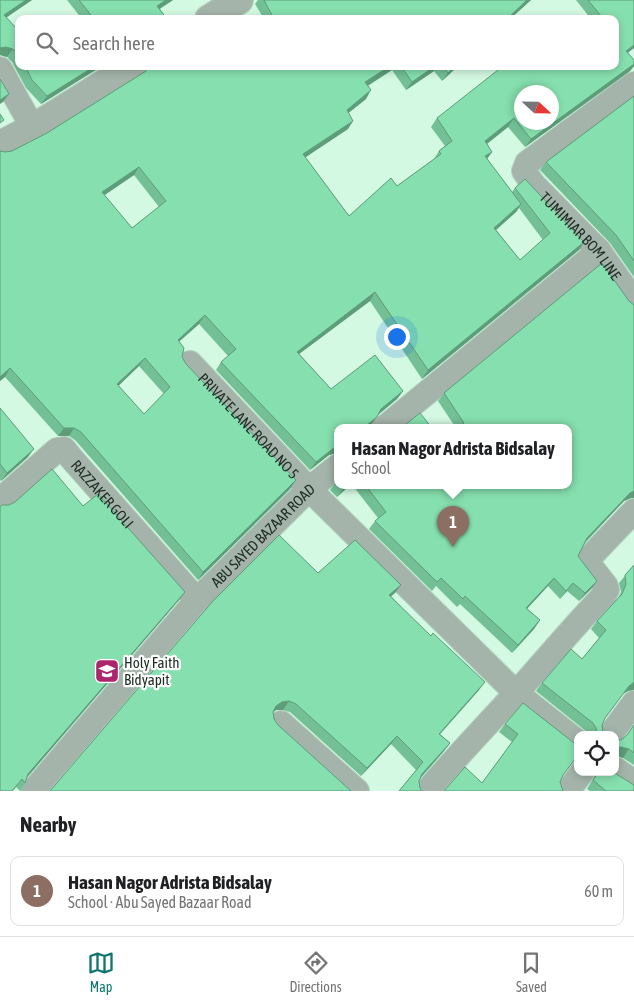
<!DOCTYPE html>
<meta charset="utf-8">
<style>
body{margin:0;font-family:"Asap Condensed",sans-serif;background:#f2f2f2;color:#202124}
.controls{position:absolute;right:15px;bottom:15px;display:grid;overflow:hidden;border-radius:10px;box-shadow:0 2px 8px #0003}
.controls button{width:45px;height:45px;display:grid;place-items:center;padding:0;border:0;border-bottom:1px solid #e0e0e0;background:#fff;color:#202124;font:25px sans-serif}
.compass{position:absolute;left:514px;top:85px;width:45px;height:45px;border-radius:50%;background:#fff;box-shadow:0 2px 8px #0003;rotate:112deg}
.you{position:absolute;left:396px;top:336px;width:18px;height:18px;margin:-12px;border:4px solid #fff;border-radius:50%;background:#1a73e8;box-shadow:0 0 0 8px #1a73e833}
.badge{display:grid;place-items:center;width:32px;height:32px;border-radius:50%;background:#0f766e;color:#fff;font-size:16px;font-weight:700}
.pin{position:absolute;translate:-50% -41px;filter:drop-shadow(0 1px 2px #0008)}
.pin::after{content:'';position:absolute;top:26px;width:18px;height:15px;background:inherit;clip-path:polygon(0 0,100% 0,50% 100%)}
.popup{position:absolute;left:334px;top:424px;width:238px;height:65px;box-sizing:border-box;display:grid;place-content:center;border-radius:10px;background:#fff;filter:drop-shadow(0 1px 4px #0005);font-size:16px;white-space:nowrap;color:#757577}
.popup b{font-size:19px;color:#202124}
.popup::after{content:'';position:absolute;left:50%;top:100%;margin-left:-10px;border:10px solid transparent;border-top-color:#fff}
.list{margin:0;padding:0;list-style:none}
h2{display:flex;justify-content:space-between;align-items:center;height:65px;margin:0;padding:0 20px;font-size:21px}
h2 small{font-size:16px;font-weight:400;color:#757577}
.list li{display:grid;grid-template-columns:32px 1fr auto;gap:15px;align-items:center;box-sizing:border-box;height:70px;margin:0 10px 10px;padding:0 10px;border:1px solid #e0e0e0;border-radius:10px}
.list b{display:block;font-size:19px;white-space:nowrap}
.list p{margin:0;font-size:16px;white-space:nowrap;color:#757577}
.list em{font-size:16px;font-style:normal;color:#757577}
.icon{flex:none;width:28px;height:28px;fill:none;stroke:currentColor;stroke-width:2;stroke-linecap:round;stroke-linejoin:round}
.map{position:relative;flex:none;width:634px;height:791px;overflow:hidden}
.search{position:absolute;background:#fff;box-shadow:0 2px 8px #0003;left:15px;right:15px;top:15px;height:55px;display:flex;align-items:center;gap:12px;box-sizing:border-box;padding:0 18px;border-radius:10px;color:#757577;font-size:19px}
.sheet{height:145px;background:#fff}
nav{display:flex;justify-content:space-around;align-items:center;box-sizing:border-box;height:70px;border-top:1px solid #e0e0e0;background:#fff;font-size:14px;color:#757577}
nav a{display:grid;justify-items:center;gap:2px}
nav .on{color:#0f766e}
.map>svg:first-child{display:block}
.lines{fill:none;stroke-linecap:round;stroke-linejoin:round}
.minor-casing{stroke:#b3d4c0;stroke-width:26}
.tertiary-casing{stroke:#b3d4c0;stroke-width:30}
.minor{stroke:#a5b4aa;stroke-width:24}
.tertiary{stroke:#a5b4aa;stroke-width:28}
.wall{fill:#73c096;fill-rule:evenodd}
.shaded-wall{fill:#5e9c7a}
.building{fill:#86dfae;stroke:#5e9c7a;fill-rule:evenodd}
.labels{text-anchor:middle;dominant-baseline:central;stroke-width:4.5;stroke-linejoin:round;paint-order:stroke}
.street-label{font-size:15px;fill:#1e2c24;stroke:#fff}
.poi-label{font-size:15px;fill:#1e2c24;stroke:#fff;text-anchor:start}
</style>
<div class="map">
<svg width="634" height="791" viewBox="0 0 634 791">
<rect width="100%" height="100%" fill="#d4f9e2"/>
<g class="lines">
<defs>
<g id="minor">
<path d="M0,69L33,128"/>
<path id="s1" d="M634,84L527,163L524,171L533,184L599,251L634,301"/>
<path id="s2" d="M190,363L309,489L516,693L578,742"/>
<path d="M384,428L599,251"/>
<path id="s3" d="M0,500L57,450L64,449L72,459L197,600"/>
<path d="M281,723L357,791"/>
<path d="M610,735L634,703"/>
<path d="M615,769L634,782"/>
<path id="s4" d="M33,791L197,600L309,489L338,466"/>
<path d="M427,791C456,757 487,725 517,692C546,660 573,627 604,595L607,590L606,586L588,563L591,556L634,511"/>
<path d="M568,791L582,772"/>
</g>
<g id="tertiary">
<path d="M209,19L239,0"/>
<path d="M0,145L33,128L132,66"/>
</g>
</defs>
<!-- minor casing -->
<use href="#minor" class="minor-casing"/>
<!-- tertiary casing -->
<use href="#tertiary" class="tertiary-casing"/>
<!-- minor -->
<use href="#minor" class="minor"/>
<!-- tertiary -->
<use href="#tertiary" class="tertiary"/>
</g>
<!-- wall -->
<g class="wall">
<path d="M0,0H32L6,17L19,31V66H102L41,104L26,88L12,62L7,57L0,55Z"/>
<path d="M67,0H173L160,9L167,19H82Z"/>
<path d="M258,0H531L510,19H264L255,4Z"/>
<path d="M576,0H634L628,53L634,60V66L630,71L525,147L508,127L487,144L492,152L487,159L512,192L515,188L584,242L579,250L422,379L370,301L299,354L331,389L403,391L397,399L377,416L371,425L338,428V453H336L329,455L310,470L216,370L221,362L228,356L199,324L179,341L182,357L186,364L290,489L198,580L75,440L69,436H58L5,377L0,381V151L5,152L12,151L47,133L146,71L147,66H458L442,81L434,71L406,90L392,70L368,85L366,99L348,113V129L305,157L349,216L397,186L434,159L439,151L445,146L431,127L437,118L615,66V19H591ZM134,175L159,207L132,228L104,195ZM519,208L543,240L520,260L496,230L516,212ZM139,366L164,394L144,414L118,386Z"/>
<path d="M634,96V277L610,243L540,170L546,162Z"/>
<path d="M629,301L634,305V498H631L624,501L585,543L578,556L597,581L591,589L579,601L567,591L560,599L548,586L527,609L540,620L534,629L512,653L460,604L457,607L436,586L432,591L369,529L375,521L378,518L353,486H568V428H456L438,401L444,393Z"/>
<path d="M0,408L28,457L1,481L0,480Z"/>
<path d="M338,480V486H349L337,497L330,490L336,482Z"/>
<path d="M83,506L185,592L179,600L28,776L25,783L20,791L16,787L13,791H0Z"/>
<path d="M634,565L628,691L623,694L604,720L602,725L603,733L605,735H589L587,732L536,691L542,683L582,659L599,638L591,629L597,621L618,598L621,592L619,583Z"/>
<path d="M318,573L395,593L391,596L479,690L440,734L450,743L444,751L421,777L419,781L420,788L399,791L416,770L391,744L361,776L290,712L283,710H276L273,712L50,791Z"/>
<path d="M505,724L578,746V759L482,783L512,742L499,732Z"/>
<path d="M634,725V765L623,758L615,755V740H621L627,735Z"/>
<path d="M596,772H613L634,791H590L587,789L593,779Z"/>
</g>
<!-- shaded-wall -->
<g class="shaded-wall">
<path d="M26,0H32L0,22L4,15Z"/>
<path d="M166,0H173L151,14L157,6Z"/>
<path d="M527,0H531L510,19H507Z"/>
<path d="M634,45V48L620,59L626,51Z"/>
<path d="M6,47L13,49L7,57L0,55V48Z"/>
<path d="M634,64V66L630,71L525,147L531,139Z"/>
<path d="M95,66H102L41,104L47,96Z"/>
<path d="M390,66H394L392,70L360,91L365,82Z"/>
<path d="M435,66H438L434,71L406,90L412,82Z"/>
<path d="M455,66H458L442,81L448,73Z"/>
<path d="M371,90L366,99L341,119L347,110Z"/>
<path d="M9,94L3,102L0,104V100Z"/>
<path d="M514,118L508,127L479,150L485,141Z"/>
<path d="M353,121L348,129L297,163L303,154Z"/>
<path d="M492,152L486,160L485,156Z"/>
<path d="M139,167L134,175L96,201L102,192Z"/>
<path d="M521,204L516,212L488,237L494,228Z"/>
<path d="M584,242L579,250L422,379L428,370Z"/>
<path d="M375,292L370,301L291,360L297,352Z"/>
<path d="M205,315L199,324L172,348L178,340Z"/>
<path d="M145,358L139,366L111,393L117,384Z"/>
<path d="M10,368L5,377L0,381V377Z"/>
<path d="M403,391L397,399L375,417L381,409Z"/>
<path d="M377,417L371,425L367,428H363Z"/>
<path d="M64,428H74L69,436H58Z"/>
<path d="M338,446V453H336L329,455L310,470L316,462L335,447Z"/>
<path d="M34,449L28,457L1,481L7,473Z"/>
<path d="M296,480L290,489L198,580L203,572Z"/>
<path d="M346,486H349L337,497L343,489Z"/>
<path d="M634,491V498H631L624,501L581,546L587,538L630,493Z"/>
<path d="M554,578L548,586L520,616L526,608Z"/>
<path d="M597,581L591,589L579,601L585,593Z"/>
<path d="M573,583L567,591L560,599L566,591Z"/>
<path d="M401,585L395,593L383,603L389,595Z"/>
<path d="M185,592L179,600L23,782L28,774Z"/>
<path d="M540,620L534,629L512,653L518,645Z"/>
<path d="M485,682L479,690L433,742L439,734Z"/>
<path d="M634,682V690L628,691L623,694L629,686Z"/>
<path d="M289,701L283,710H276L270,714L276,706L282,702Z"/>
<path d="M397,736L391,744L361,776L367,768Z"/>
<path d="M450,743L444,751L417,782L422,774Z"/>
<path d="M621,747L629,749L623,758L615,755V748Z"/>
<path d="M578,755V759L576,760L571,763Z"/>
</g>
<!-- building -->
<g class="building">
<path d="M0,0H26L4,15L19,31V56L13,49L6,47L0,48Z"/>
<path d="M79,0H166L157,6L167,19H87L91,15Z"/>
<path d="M264,0H527L507,19H274Z"/>
<path d="M588,0H634V45L626,51L634,60V64L531,139L514,118L485,141L492,152L485,156L521,204L494,228L520,260L550,233L515,188L525,179L584,242L428,370L375,292L297,352L331,389L375,355L403,391L381,409L377,417L363,428H338V446L335,447L316,462L221,362L236,349L205,315L178,340L184,348L182,357L186,364L296,480L203,572L81,432L74,428H64L10,368L0,377V151L5,152L12,151L47,133L146,71L150,66H390L365,82L371,90L347,110L353,121L303,154L349,216L391,178L397,186L441,154L439,151L452,141L437,118L503,66H615V19H597L601,16ZM522,92H552V122H522ZM139,167L166,201L132,228L102,192ZM145,358L170,387L144,414L117,384Z"/>
<path d="M25,66H95L47,96L32,80Z"/>
<path d="M401,66H435L412,82Z"/>
<path d="M443,66H455L448,73Z"/>
<path d="M0,79L9,94L0,100Z"/>
<path d="M634,96V261L616,235L546,162Z"/>
<path d="M0,114L4,120L0,123Z"/>
<path d="M602,263L629,301L634,305V491L630,493L587,538L578,556L597,581L585,593L573,583L566,591L554,578L526,608L540,620L518,645L465,596L463,599L441,578L437,582L375,521L386,512L366,486H568V428H457L464,423L444,393Z"/>
<path d="M0,408L34,449L7,473L0,464Z"/>
<path d="M420,413L432,428H408L405,425Z"/>
<path d="M52,469L83,506L98,494L185,592L28,774L25,783L22,779L12,791H0V507L2,505H9L15,502Z"/>
<path d="M339,486H346L343,489Z"/>
<path d="M279,535L318,573L355,540L401,585L389,595L431,636L433,633L485,682L439,734L450,743L422,774L419,781L420,788L422,791H399L423,762L397,736L367,768L296,704L289,701L282,702L276,706L273,712L274,719L278,725L351,791H50L213,601Z"/>
<path d="M634,565V682L629,686L605,718L602,725L603,733L605,735H597L596,728L593,723L542,683L571,649L582,659L606,630L597,621L622,594L626,584L625,575Z"/>
<path d="M523,703L578,746V755L563,775L560,782L563,791H444L465,767L482,783L518,734L505,724Z"/>
<path d="M634,725V753L629,749L621,747L615,748V740H621L627,735Z"/>
<path d="M599,772H613L634,785V791H606L593,780Z"/>
</g>
<!-- icons -->
<defs>
<symbol id="school-square" viewBox="-11 -11 22 22"><rect x="-9" y="-9" width="18" height="18" rx="4" fill="#ac266e" stroke="#fff"/><path d="M0-5L7-2L0 1L-7-2ZM-4 1L0 2.5L4 1V4Q0 6-4 4Z" fill="#fff"/></symbol>
</defs>
<g fill-rule="evenodd">
<use href="#school-square" x="93" y="657" width="28" height="28"/>
</g>
<g class="labels">
<!-- street labels -->
<g class="street-label">
<text stroke="none"><textPath href="#s1" startOffset="228">TUMIMIAR BOM LINE</textPath></text>
<text stroke="none"><textPath href="#s2" startOffset="86">PRIVATE LANE ROAD NO 5</textPath></text>
<text stroke="none"><textPath href="#s3" startOffset="142">RAZZAKER GOLI</textPath></text>
<text stroke="none"><textPath href="#s4" startOffset="344">ABU SAYED BAZAAR ROAD</textPath></text>
</g>
<!-- poi labels -->
<g class="poi-label">
<text x="124" y="662">Holy Faith<tspan x="124" dy="17">Bidyapit</tspan></text>
</g>
</g>
</svg>
<div class="controls">
<button><svg class="icon" aria-label="locate" viewBox="0 0 24 24"><circle cx="12" cy="12" r="6"/><path d="M12 2v4M12 18v4M2 12h4M18 12h4"/></svg></button>
</div>
<svg class="compass" viewBox="-18 -18 36 36"><path d="M0-13l5 13h-10z" fill="#e53935"/><path d="M0 13l5-13h-10z" fill="#757577"/></svg>
<div class="you"></div>
<div class="pin badge" style="left:453px;top:547px;background:#8d6e63">1</div>
<div class="popup"><b>Hasan Nagor Adrista Bidsalay</b>School</div>
<div class="search"><svg class="icon" aria-label="search" viewBox="0 0 24 24"><circle cx="10" cy="10" r="6"/><path d="M15 15l6 6"/></svg>Search here</div>
</div>
<section class="sheet">
<h2>Nearby<small></small></h2>
<ul class="list">
<li><span class="badge" style="background:#8d6e63">1</span><div><b>Hasan Nagor Adrista Bidsalay</b><p>School · Abu Sayed Bazaar Road</p></div><em>60 m</em></li>
</ul>
</section>
<nav>
<a class="on"><svg class="icon" aria-label="map" viewBox="0 0 24 24"><path d="M3 6l6-2 6 2 6-2v14l-6 2-6-2-6 2zM9 4v14M15 6v14"/></svg>Map</a>
<a><svg class="icon" aria-label="directions" viewBox="0 0 24 24"><path d="M12 3l9 9-9 9-9-9zM9 14v-3h6M13 9l2 2-2 2"/></svg>Directions</a>
<a><svg class="icon" aria-label="saved" viewBox="0 0 24 24"><path d="M7 4h10v16l-5-4-5 4z"/></svg>Saved</a>
</nav>
